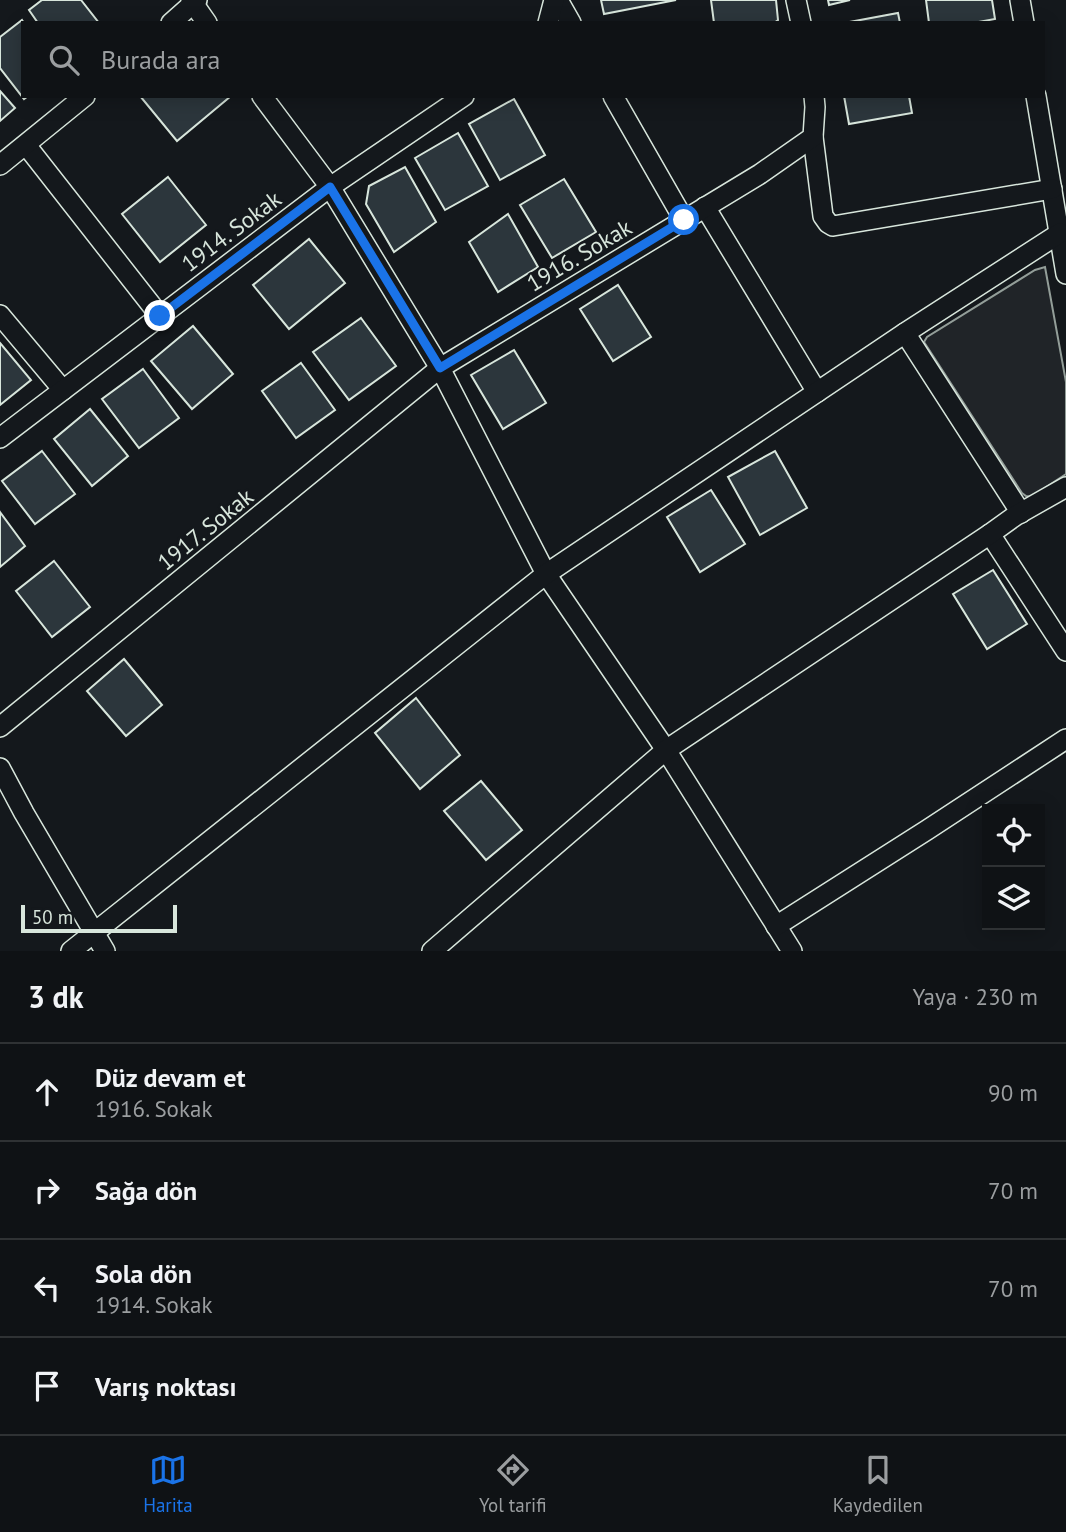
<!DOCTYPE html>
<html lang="tr">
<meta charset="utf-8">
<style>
body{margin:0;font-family:"PT Sans",sans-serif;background:#1d2022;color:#f1f3f6}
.controls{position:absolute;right:21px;bottom:21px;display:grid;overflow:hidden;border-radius:0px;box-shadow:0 4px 18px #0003}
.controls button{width:63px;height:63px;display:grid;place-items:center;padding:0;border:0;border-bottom:2px solid #2f3234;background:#0f1215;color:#f1f3f6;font:35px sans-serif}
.scale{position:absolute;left:21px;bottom:18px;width:156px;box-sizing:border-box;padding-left:7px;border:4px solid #d8e6dc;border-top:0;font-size:19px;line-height:24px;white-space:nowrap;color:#d8e6dc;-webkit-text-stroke:5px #14181c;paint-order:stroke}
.stop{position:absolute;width:21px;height:21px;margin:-16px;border:5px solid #1a73e8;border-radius:50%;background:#fff}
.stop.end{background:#1a73e8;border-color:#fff;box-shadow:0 2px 7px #0008}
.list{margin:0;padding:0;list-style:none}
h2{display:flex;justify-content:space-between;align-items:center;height:91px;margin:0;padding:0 28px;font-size:30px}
h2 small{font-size:23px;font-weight:400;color:#9b9ea0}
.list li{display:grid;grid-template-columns:46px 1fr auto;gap:21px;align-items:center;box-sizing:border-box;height:98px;padding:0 28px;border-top:2px solid #2f3234}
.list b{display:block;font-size:26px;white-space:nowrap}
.list p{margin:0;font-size:23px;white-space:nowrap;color:#9b9ea0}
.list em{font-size:23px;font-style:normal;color:#9b9ea0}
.icon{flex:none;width:38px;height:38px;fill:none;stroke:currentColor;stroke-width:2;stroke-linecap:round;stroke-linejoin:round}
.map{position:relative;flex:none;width:1066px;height:951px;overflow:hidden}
.search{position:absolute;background:#0f1215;box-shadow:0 4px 18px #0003;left:21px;right:21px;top:21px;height:77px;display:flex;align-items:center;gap:18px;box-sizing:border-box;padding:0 24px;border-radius:0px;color:#9b9ea0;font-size:26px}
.sheet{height:483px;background:#0f1215}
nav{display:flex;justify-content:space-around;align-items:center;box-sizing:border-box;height:98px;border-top:2px solid #2f3234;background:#0f1215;font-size:19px;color:#9b9ea0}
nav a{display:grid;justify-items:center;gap:4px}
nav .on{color:#1a73e8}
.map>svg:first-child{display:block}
.green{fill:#202428;stroke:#939e99;stroke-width:2}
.building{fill:#2c363c;stroke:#d8e6dc;stroke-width:2}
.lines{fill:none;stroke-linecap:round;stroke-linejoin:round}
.street-casing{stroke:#d8e6dc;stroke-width:22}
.street{stroke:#14181c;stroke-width:19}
.route{stroke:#1a73e8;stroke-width:9}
.labels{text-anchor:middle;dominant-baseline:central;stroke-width:5;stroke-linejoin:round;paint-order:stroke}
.street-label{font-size:23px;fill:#d8e6dc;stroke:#14181c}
</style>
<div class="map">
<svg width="1066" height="951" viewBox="0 0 1066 951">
<rect width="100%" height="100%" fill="#14181c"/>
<!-- green -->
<path class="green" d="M1045,267L1066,382V474L1031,497L1026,496L1022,493L924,342L927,337L1035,270Z"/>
<!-- building -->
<g class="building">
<path d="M42,0H81L99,23H38L29,10Z"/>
<path d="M601,0H676L604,14Z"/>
<path d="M711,0H776L778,20L774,23H714Z"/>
<path d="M828,0H850L829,5Z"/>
<path d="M926,0H992L995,19L973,23H929Z"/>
<path d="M898,13L900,23H844Z"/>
<path d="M22,20L24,23H23V96H28L24,99L0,68V37Z"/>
<path d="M0,91L15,108L0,121Z"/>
<path d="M140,96H231L177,141Z"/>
<path d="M844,96H909L912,113L849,124Z"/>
<path d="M514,99L545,155L500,180L469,124Z"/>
<path d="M458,133L488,186L445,210L415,158Z"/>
<path d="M405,167L436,222L394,252L366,204L369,186Z"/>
<path d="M168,177L206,225L160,262L122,214Z"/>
<path d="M564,179L596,232L552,258L520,205Z"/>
<path d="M508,214L538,267L498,292L469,242Z"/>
<path d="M309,239L345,283L289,329L253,285Z"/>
<path d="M618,285L651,337L613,361L580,309Z"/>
<path d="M361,318L396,366L349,400L313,352Z"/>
<path d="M193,326L233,374L192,409L151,361Z"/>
<path d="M0,343L31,380L0,405Z"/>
<path d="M514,350L546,403L503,429L471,375Z"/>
<path d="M301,363L335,410L296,438L262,391Z"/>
<path d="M143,369L179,418L139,448L102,399Z"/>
<path d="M90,409L128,456L92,486L54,439Z"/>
<path d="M42,451L75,494L35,524L2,481Z"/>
<path d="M775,451L807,508L760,535L728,477Z"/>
<path d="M711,490L745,544L700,572L667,517Z"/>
<path d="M0,512L25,546L0,567Z"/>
<path d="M54,561L90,607L52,637L16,591Z"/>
<path d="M993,570L1027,624L987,649L953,594Z"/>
<path d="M124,659L162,705L126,736L87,691Z"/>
<path d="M416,698L460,755L420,789L375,733Z"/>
<path d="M481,781L522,830L486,860L444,811Z"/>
</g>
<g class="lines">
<defs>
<g id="street">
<path d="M191,0L207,23"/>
<path d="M558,0L571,23"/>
<path d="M796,0L801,23"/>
<path d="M1020,0L1024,23"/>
<path d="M171,23L197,0"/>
<path d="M548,23L554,0"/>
<path d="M262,96L330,187L440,368L546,574L666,750L792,951"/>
<path d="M613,96L684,220"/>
<path d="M1036,96L1066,274"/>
<path d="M813,137L823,216L828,223L833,226L1052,189"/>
<path d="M26,145L160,316"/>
<path d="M0,165L85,96"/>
<path d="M705,207L817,392"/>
<path d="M0,315L63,390"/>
<path d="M905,333L1021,513"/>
<path d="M0,438L330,187L464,96"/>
<path d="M990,534L1066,651"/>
<path d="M0,727L440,368L760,174L813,137L815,107L814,96"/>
<path d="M0,768L24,813L105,951"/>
<path d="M776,926L927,830L1066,739"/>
<path d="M71,951L546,574L905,333L1060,233"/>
<path d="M432,951L666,750L990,534L1015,516L1066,487"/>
</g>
</defs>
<!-- street casing -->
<use href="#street" class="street-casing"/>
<!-- street -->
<use href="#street" class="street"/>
</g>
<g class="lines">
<!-- route -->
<path class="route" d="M160,316L330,187L440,368L684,220"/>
</g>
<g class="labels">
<!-- street labels -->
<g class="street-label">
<text transform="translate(231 231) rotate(-37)">1914. Sokak</text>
<text transform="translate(579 255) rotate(-31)">1916. Sokak</text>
<text transform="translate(205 529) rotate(-39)">1917. Sokak</text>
</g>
</g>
</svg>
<div class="controls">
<button><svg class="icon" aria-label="locate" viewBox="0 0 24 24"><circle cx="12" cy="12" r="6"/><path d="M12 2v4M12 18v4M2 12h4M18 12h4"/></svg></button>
<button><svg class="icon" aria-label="layers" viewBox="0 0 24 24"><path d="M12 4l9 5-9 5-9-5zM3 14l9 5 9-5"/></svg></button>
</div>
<div class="scale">50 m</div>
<div class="stop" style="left:684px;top:220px"></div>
<div class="stop end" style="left:160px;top:316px"></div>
<div class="search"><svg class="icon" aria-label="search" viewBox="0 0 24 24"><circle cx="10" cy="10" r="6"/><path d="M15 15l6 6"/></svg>Burada ara</div>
</div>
<section class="sheet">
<h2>3 dk<small>Yaya · 230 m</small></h2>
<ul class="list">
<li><svg class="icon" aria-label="ahead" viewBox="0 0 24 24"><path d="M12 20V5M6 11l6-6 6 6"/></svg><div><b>Düz devam et</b><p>1916. Sokak</p></div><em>90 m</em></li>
<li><svg class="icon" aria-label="right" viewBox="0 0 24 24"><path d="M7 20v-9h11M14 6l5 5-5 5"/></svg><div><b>Sağa dön</b></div><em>70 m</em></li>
<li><svg class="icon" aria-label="left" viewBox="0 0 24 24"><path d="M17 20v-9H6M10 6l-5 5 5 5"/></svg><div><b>Sola dön</b><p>1914. Sokak</p></div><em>70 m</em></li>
<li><svg class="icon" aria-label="arrive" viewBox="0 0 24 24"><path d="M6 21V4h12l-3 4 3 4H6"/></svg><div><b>Varış noktası</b></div></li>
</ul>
</section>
<nav>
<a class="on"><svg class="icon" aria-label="map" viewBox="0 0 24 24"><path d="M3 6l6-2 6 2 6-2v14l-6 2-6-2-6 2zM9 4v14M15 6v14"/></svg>Harita</a>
<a><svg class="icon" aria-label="directions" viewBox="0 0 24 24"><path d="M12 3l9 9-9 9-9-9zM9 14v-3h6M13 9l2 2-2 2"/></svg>Yol tarifi</a>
<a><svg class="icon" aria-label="saved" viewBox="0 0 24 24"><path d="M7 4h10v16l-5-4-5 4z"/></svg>Kaydedilen</a>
</nav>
